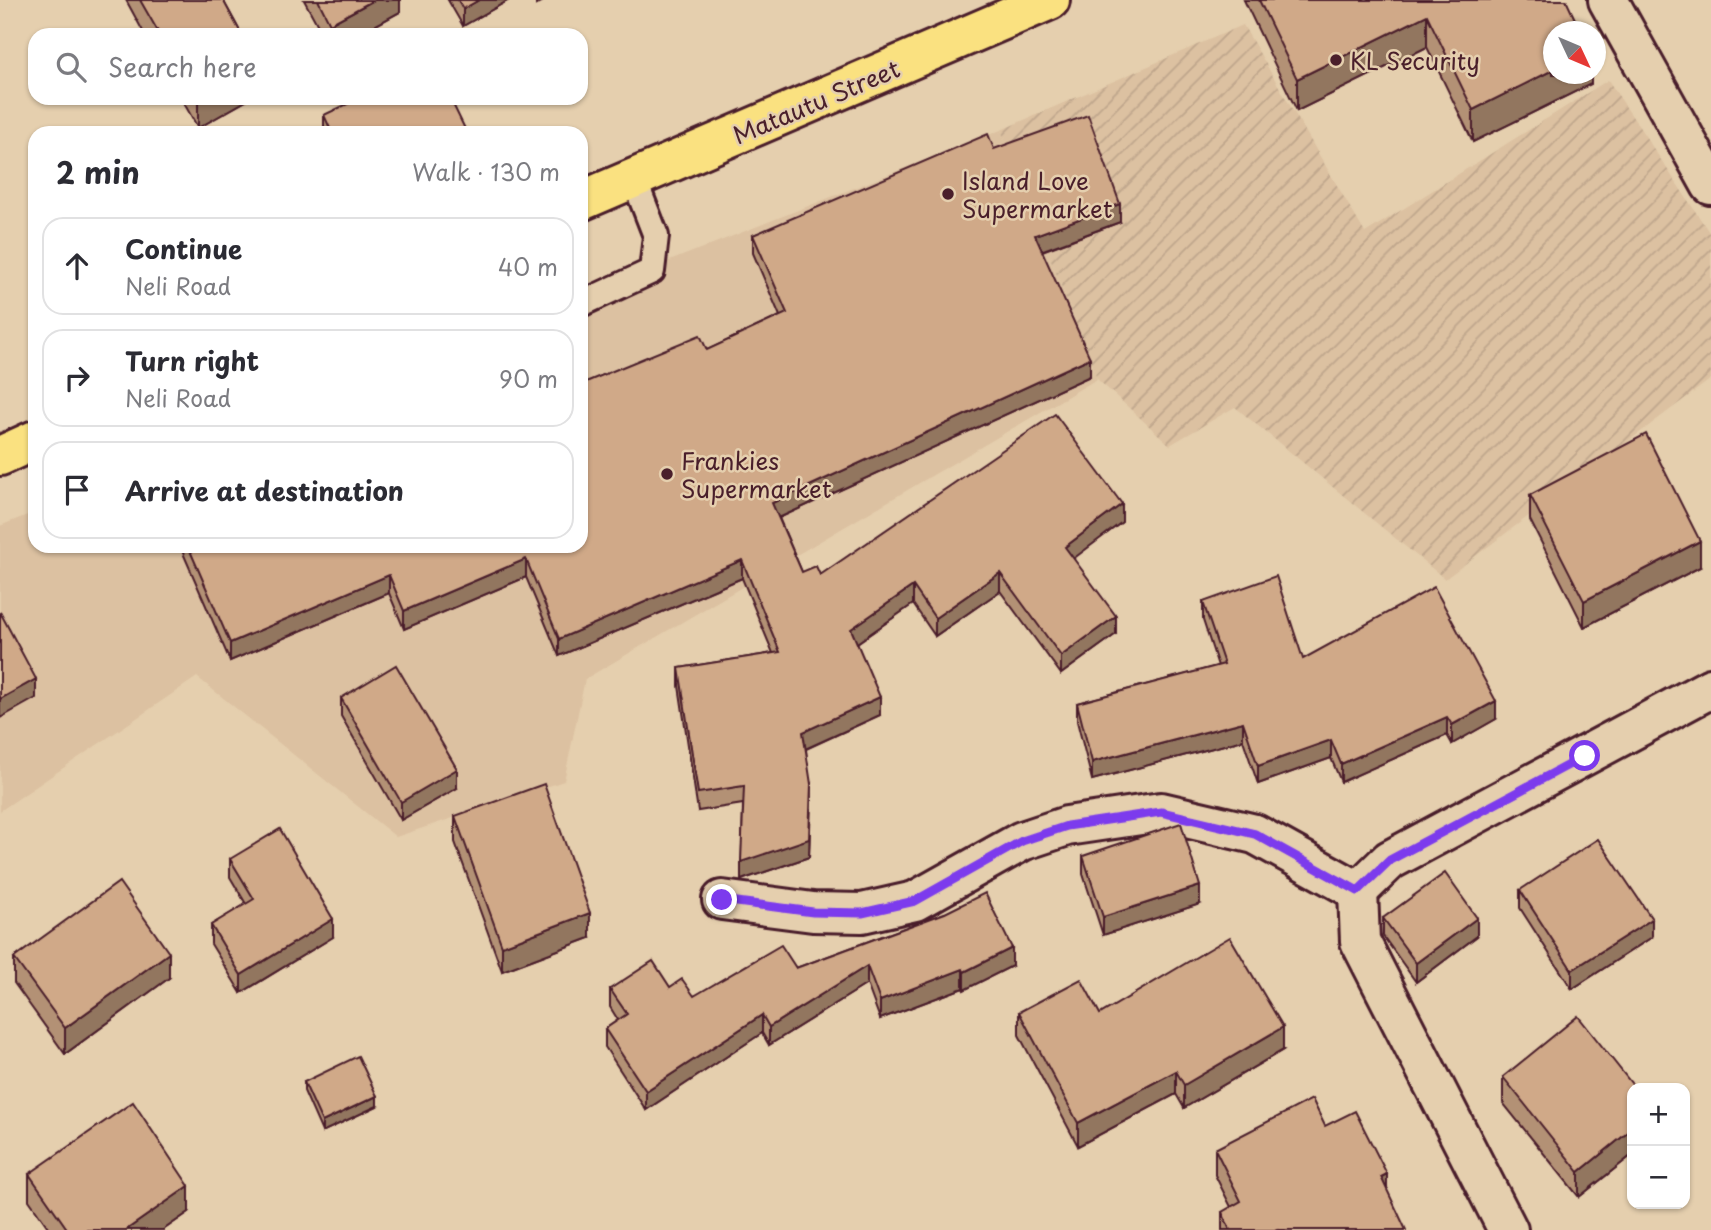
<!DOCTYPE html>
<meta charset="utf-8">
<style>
body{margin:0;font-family:"Playpen Sans",sans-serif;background:#f7f7f7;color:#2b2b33}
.controls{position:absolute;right:21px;bottom:21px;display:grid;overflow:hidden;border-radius:14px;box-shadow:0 2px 5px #0004}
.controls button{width:63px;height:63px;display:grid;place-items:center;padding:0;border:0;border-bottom:2px solid #e1e1e2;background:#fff;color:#2b2b33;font:35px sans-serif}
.compass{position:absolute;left:1543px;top:21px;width:63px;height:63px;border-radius:50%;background:#fff;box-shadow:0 2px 5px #0004;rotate:134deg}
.stop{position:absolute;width:21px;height:21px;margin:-16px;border:5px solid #7c3aed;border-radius:50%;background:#fff}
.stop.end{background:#7c3aed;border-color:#fff;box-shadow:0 2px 7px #0008}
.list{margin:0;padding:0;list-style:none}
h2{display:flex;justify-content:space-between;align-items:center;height:91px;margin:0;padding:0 28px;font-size:30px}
h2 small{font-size:23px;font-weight:400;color:#7c7c81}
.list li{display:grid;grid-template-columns:46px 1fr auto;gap:21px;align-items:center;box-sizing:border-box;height:98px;margin:0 14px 14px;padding:0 14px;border:2px solid #e1e1e2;border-radius:21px}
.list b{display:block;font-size:26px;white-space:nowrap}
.list p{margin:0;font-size:23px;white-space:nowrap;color:#7c7c81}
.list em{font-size:23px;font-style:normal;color:#7c7c81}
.icon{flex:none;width:38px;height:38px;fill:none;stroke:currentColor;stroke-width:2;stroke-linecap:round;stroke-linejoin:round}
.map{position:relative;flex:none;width:1711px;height:1230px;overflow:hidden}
.search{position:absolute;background:#fff;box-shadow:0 2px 5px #0004;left:28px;top:28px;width:560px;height:77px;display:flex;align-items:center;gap:18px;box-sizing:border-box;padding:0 24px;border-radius:21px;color:#7c7c81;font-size:26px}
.panel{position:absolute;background:#fff;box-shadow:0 2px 5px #0004;left:28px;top:126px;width:560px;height:427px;border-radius:21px}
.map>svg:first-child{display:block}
.built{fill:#dcc1a1}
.industrial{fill:url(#industrial-furrows)}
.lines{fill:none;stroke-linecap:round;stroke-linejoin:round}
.lane-casing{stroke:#4a1f2b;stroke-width:30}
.street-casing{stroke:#4a1f2b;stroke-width:44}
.primary-casing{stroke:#4a1f2b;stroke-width:44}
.lane{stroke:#e5cfae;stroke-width:24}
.street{stroke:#e5cfae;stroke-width:38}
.primary{stroke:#fae180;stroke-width:38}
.wall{fill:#b39175;stroke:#4a1f2b;stroke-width:2}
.shaded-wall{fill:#92765f;stroke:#4a1f2b;stroke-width:2}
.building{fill:#d0a988;stroke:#4a1f2b;stroke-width:2}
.route{stroke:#7c3aed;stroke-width:9}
.poi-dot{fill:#4a1f2b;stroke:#e5cfae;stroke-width:2.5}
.labels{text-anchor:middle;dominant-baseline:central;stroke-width:5;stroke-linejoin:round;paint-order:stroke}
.poi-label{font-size:24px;fill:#4a1f2b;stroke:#e5cfae;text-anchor:start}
.street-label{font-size:24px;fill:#4a1f2b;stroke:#e5cfae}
</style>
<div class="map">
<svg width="1711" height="1230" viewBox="0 0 1711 1230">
<defs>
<pattern id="industrial-furrows" width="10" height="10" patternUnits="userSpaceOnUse" patternTransform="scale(1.75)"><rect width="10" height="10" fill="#dcc1a1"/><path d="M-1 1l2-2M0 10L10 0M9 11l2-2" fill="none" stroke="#bea58b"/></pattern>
</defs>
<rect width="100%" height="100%" fill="#e5cfae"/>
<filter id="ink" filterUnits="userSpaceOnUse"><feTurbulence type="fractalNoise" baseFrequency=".0143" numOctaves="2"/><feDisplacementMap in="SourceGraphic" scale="14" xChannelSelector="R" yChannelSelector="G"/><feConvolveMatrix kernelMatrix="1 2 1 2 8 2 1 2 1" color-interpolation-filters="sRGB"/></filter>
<g filter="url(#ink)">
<!-- built -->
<path class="built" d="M1001,130L1097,379L585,679L564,781L396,837L197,677L0,811V526L35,512V546H581V296Z"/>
<!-- industrial -->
<path class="industrial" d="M1243,25L1365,233L1608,80L1711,235V379L1445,579L1235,407L1170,445L1097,379L1001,130Z"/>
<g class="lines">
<defs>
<path id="lane" d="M581,304L652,271L656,236L634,179"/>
<g id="street">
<path d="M1608,0L1711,185"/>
<path d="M1358,891L1390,860L1711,688"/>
<path d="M1358,891L1360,941L1508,1230"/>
<path d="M722,900L813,912L862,913L915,901L1022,841L1067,826L1161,812L1255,834L1358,891"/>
</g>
<g id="primary">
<path d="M581,201L1050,0"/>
<path d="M0,456L35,440"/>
</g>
</defs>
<!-- lane casing -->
<use href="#lane" class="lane-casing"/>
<!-- street casing -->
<use href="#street" class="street-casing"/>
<!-- primary casing -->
<use href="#primary" class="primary-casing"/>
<!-- lane -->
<use href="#lane" class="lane"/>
<!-- street -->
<use href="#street" class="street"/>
<!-- primary -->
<use href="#primary" class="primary"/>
</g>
<!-- wall -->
<g class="wall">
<path d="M126,0H223L242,35H145Z"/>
<path d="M304,0H400V12L358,35H323Z"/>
<path d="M448,0H509L463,26Z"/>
<path d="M1244,0H1566L1591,74V84L1473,142L1427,47L1297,111Z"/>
<path d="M181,98H251L198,128Z"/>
<path d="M324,115L467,133H324Z"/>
<path d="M994,149L1120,222L1042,251L1090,376L779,518L802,572L820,575L1122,522L1073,558L1116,634L1061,674L1000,591L935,636L913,604L857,643L880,715L806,749L811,802L809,857L741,880L743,804L698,811L679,686V668L773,653L742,578L559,656L526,577L404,629L389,593L230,661L180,546H581L707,350L780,316L753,253V235Z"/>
<path d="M1530,495L1700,567L1584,627L1530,520Z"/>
<path d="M1203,602L1303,659L1496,719L1452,744L1447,735L1341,782L1331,758L1258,784L1243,740L1092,780L1077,721V703L1218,666L1203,620Z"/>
<path d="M341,698L457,788L401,820L341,716Z"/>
<path d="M455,816L590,938L502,971L455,842Z"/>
<path d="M1083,856L1200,904L1103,935L1083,874Z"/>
<path d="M230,859L333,937L241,993L211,944V925L246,904L230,877Z"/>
<path d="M1520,890L1652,937L1572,989L1520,908Z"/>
<path d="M945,913L1012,966L964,990L963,988L880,1019L867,984L769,1045L762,1033L646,1110L605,1047V1029L618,1020L610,1007V989L670,987L694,996L796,968Z"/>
<path d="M1383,918L1477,936L1416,982L1383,936Z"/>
<path d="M14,958L169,978L65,1054L14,983Z"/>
<path d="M1019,1012L1100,1014L1283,1050L1184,1108L1176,1094L1078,1146L1019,1035Z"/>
<path d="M1503,1077L1632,1088V1155L1579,1197L1503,1103Z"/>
<path d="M304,1082L377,1106L322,1132L304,1091Z"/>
<path d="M1325,1126L1387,1188L1231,1207L1215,1175V1149Z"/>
<path d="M29,1174L189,1212L163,1230H50L29,1200Z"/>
<path d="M1222,1212L1230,1230H1222Z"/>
</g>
<!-- shaded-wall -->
<g class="shaded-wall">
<path d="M374,0H400V12L358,35H330V24Z"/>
<path d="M479,0H509L463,26V9Z"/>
<path d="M536,0H545L536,5Z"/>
<path d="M1427,15V47L1297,111V79Z"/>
<path d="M1553,70V74H1591V84L1473,142V110Z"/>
<path d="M205,98H251L198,128V102Z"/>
<path d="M1120,204V222L1035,253V235Z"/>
<path d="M1090,358V376L772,521V503Z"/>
<path d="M1122,504V522L1065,565V547Z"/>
<path d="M1700,541V567L1584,627V601Z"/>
<path d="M526,559V577L404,629V611Z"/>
<path d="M742,560V578L559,656V639Z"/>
<path d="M1000,573V591L935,636V618Z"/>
<path d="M389,575V593L230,661V643Z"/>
<path d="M913,586V604L851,647V629Z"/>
<path d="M1116,616V634L1061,674V656Z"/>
<path d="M36,679V698L0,718V699Z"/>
<path d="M880,697V715L803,750V732Z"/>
<path d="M1496,701V719L1452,744V725Z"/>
<path d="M1447,717V735L1341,782V764Z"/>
<path d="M1243,722V740L1092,780V762Z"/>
<path d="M1331,740V758L1258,784V766Z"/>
<path d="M457,769V788L401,820V802Z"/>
<path d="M811,784L809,857L741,880V862Z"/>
<path d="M1200,886V904L1103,935V917Z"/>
<path d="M590,913V938L502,971V946Z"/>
<path d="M1477,918V936L1416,982V963Z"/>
<path d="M333,919V937L241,993V975Z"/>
<path d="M1652,919V937L1572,989V970Z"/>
<path d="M1012,948V966L964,990V972Z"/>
<path d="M169,953V978L65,1054V1028Z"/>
<path d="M867,966V984L769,1045V1027Z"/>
<path d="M963,969V988L880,1019V1001Z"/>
<path d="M762,1015V1033L646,1110V1091Z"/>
<path d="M1283,1027V1050L1184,1108V1085Z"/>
<path d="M1176,1071V1094L1078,1146V1123Z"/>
<path d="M377,1096V1106L322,1132V1122Z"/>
<path d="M1632,1129V1155L1579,1197V1172Z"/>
<path d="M1387,1174V1200L1381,1177Z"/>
<path d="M189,1186V1212L163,1230H126Z"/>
</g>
<!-- building -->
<g class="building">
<path d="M140,0H223L242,35H160Z"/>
<path d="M318,0H374L330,24Z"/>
<path d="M458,0H479L463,9Z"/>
<path d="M1259,0H1566L1581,32H1553V70L1473,110L1427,15L1297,79Z"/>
<path d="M195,98H205L198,102Z"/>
<path d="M360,98H450L467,133H332L324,115Z"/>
<path d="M1088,115L1120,204L1035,235L1090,358L772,503L802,572L816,566L820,575L1055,414L1122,504L1065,547L1116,616L1061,656L1000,573L935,618L913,586L851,629L880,697L803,732L811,784L809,839L741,862L744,786L698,793L679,668L780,652L742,560L559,639L526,559L404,611L389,575L230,643L188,546H581V384L700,335L707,350L787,313L753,235L988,134L994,149Z"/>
<path d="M1646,434L1700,541L1584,601L1530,495Z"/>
<path d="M1276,576L1303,659L1434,587L1496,701L1452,725L1447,717L1341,764L1331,740L1258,766L1243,722L1092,762L1077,703L1224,664L1203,602Z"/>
<path d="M0,612L36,679L0,699Z"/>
<path d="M396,665L457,769L401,802L341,698Z"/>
<path d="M544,784L590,913L502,946L455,816Z"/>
<path d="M1181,823L1200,886L1103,917L1083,856Z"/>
<path d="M280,829L333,919L241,975L211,925L254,899L230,859Z"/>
<path d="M1598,839L1652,919L1572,970L1520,890Z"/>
<path d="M1445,873L1477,918L1416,963L1383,918Z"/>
<path d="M119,882L169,953L65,1028L14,958Z"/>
<path d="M985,893L1012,948L964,972L963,969L880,1001L867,966L769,1027L762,1015L646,1091L605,1029L627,1014L610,989L653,961L670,987L682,979L694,996L781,945L796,968L945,913Z"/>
<path d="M1230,937L1283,1027L1184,1085L1176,1071L1078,1123L1019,1012L1081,979L1100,1014Z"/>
<path d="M1578,1016L1635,1088H1632V1129L1579,1172L1503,1077Z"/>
<path d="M358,1056L377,1096L322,1122L304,1082Z"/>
<path d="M1312,1099L1325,1126L1355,1111L1387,1174L1381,1177L1406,1230H1278L1277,1229L1275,1230H1230L1222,1212L1241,1201L1215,1149Z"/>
<path d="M133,1102L189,1186L126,1230H68L29,1174Z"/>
</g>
</g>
<g class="lines" filter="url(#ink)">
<!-- route -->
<path class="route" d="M722,900L813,912L862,913L915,901L1022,841L1067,826L1161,812L1255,834L1358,891L1390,860L1585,756"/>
</g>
<!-- markers -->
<g class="poi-dot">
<circle cx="1336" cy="60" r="7"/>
<circle cx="948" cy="194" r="7"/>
<circle cx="667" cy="474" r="7"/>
</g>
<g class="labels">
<!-- poi labels -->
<g class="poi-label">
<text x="1350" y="60">KL Security</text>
<text x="962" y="180">Island Love<tspan x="962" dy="28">Supermarket</tspan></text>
<text x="681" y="460">Frankies<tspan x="681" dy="28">Supermarket</tspan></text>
</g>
<!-- street labels -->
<g class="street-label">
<text transform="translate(816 101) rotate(-23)">Matautu Street</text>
</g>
</g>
</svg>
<div class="controls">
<button>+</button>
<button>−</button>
</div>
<svg class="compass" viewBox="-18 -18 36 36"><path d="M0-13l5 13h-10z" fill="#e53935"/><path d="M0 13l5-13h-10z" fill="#7c7c81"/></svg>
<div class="stop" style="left:1585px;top:756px"></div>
<div class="stop end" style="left:722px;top:900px"></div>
<div class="search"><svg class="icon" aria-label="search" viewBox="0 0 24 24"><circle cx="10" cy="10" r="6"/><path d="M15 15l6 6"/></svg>Search here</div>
<section class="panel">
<h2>2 min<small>Walk · 130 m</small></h2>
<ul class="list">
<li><svg class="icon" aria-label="ahead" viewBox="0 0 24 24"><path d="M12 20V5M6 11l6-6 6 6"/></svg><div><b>Continue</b><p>Neli Road</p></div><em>40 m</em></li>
<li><svg class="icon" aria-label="right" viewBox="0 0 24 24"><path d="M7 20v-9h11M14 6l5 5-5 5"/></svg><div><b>Turn right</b><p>Neli Road</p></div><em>90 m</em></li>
<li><svg class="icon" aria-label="arrive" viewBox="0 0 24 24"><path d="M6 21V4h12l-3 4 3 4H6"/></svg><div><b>Arrive at destination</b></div></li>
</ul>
</section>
</div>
